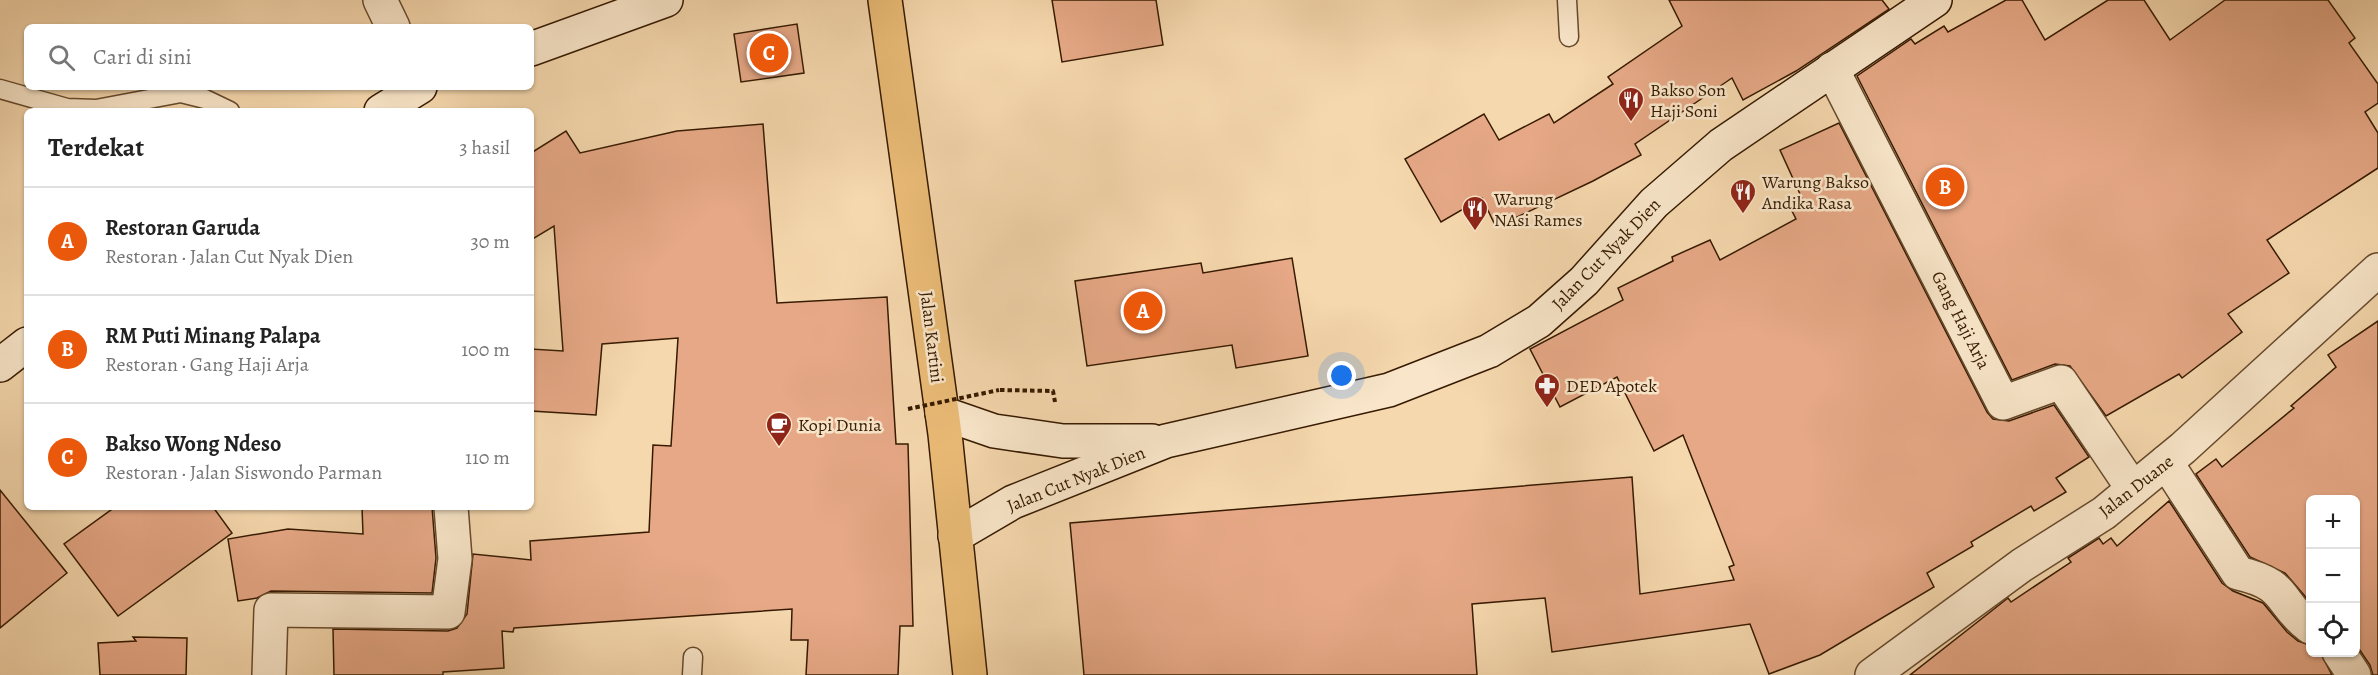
<!DOCTYPE html>
<html lang="id">
<meta charset="utf-8">
<style>
body{margin:0;font-family:Alegreya,serif;background:#f2f2f2;color:#222}
.controls{position:absolute;right:18px;bottom:18px;display:grid;overflow:hidden;border-radius:9px;box-shadow:0 2px 4px #0004}
.controls button{width:54px;height:54px;display:grid;place-items:center;padding:0;border:0;border-bottom:2px solid #e0e0e0;background:#fff;color:#222;font:30px sans-serif}
.you{position:absolute;left:1342px;top:376px;width:21px;height:21px;margin:-15px;border:4px solid #fff;border-radius:50%;background:#1a73e8;box-shadow:0 0 0 9px #1a73e833}
.badge{display:grid;place-items:center;width:39px;height:39px;border-radius:50%;background:#ea580c;color:#fff;font-size:20px;font-weight:700}
.pin{position:absolute;translate:-50% -50%;border:3px solid #fff;box-shadow:0 2px 6px #0006}
.list{margin:0;padding:0;list-style:none}
h2{display:flex;justify-content:space-between;align-items:center;height:78px;margin:0;padding:0 24px;font-size:26px}
h2 small{font-size:20px;font-weight:400;color:#767676}
.list li{display:grid;grid-template-columns:39px 1fr auto;gap:18px;align-items:center;box-sizing:border-box;height:108px;padding:0 24px;border-top:2px solid #e0e0e0}
.list b{display:block;font-size:22px;white-space:nowrap}
.list p{margin:0;font-size:20px;white-space:nowrap;color:#767676}
.list em{font-size:20px;font-style:normal;color:#767676}
.icon{flex:none;width:33px;height:33px;fill:none;stroke:currentColor;stroke-width:2;stroke-linecap:round;stroke-linejoin:round}
.map{position:relative;flex:none;width:2378px;height:675px;overflow:hidden}
.search{position:absolute;background:#fff;box-shadow:0 2px 4px #0004;left:24px;top:24px;width:510px;height:66px;display:flex;align-items:center;gap:15px;box-sizing:border-box;padding:0 21px;border-radius:9px;color:#767676;font-size:22px}
.panel{position:absolute;background:#fff;box-shadow:0 2px 4px #0004;left:24px;top:108px;width:510px;height:402px;border-radius:9px}
.map>svg:first-child{display:block}
.building{fill:#e6a886;stroke:#361a00;stroke-width:1.5}
.lines{fill:none;stroke-linecap:round;stroke-linejoin:round}
.lane-casing{stroke:#664a2c;stroke-width:21}
.street-casing{stroke:#664a2c;stroke-width:36}
.secondary-casing{stroke:#361a00;stroke-width:36}
.highway-casing{stroke:#361a00;stroke-width:36}
.path{stroke:#361a00;stroke-width:4;stroke-dasharray:4.5 3;stroke-linecap:butt}
.lane{stroke:#f9e6ca;stroke-width:18}
.street{stroke:#f9e6ca;stroke-width:33}
.secondary{stroke:#f9e6ca;stroke-width:33}
.highway{stroke:#ebbc77;stroke-width:33}
.path-bridge{stroke:#361a00;stroke-width:4;stroke-dasharray:4.5 3;stroke-linecap:butt}
.labels{text-anchor:middle;dominant-baseline:central;stroke-width:5;stroke-linejoin:round;paint-order:stroke}
.poi-label{font-size:18px;fill:#361a00;stroke:#f9e6ca;text-anchor:start}
.street-label{font-size:18px;fill:#361a00;stroke:#f9e6ca}
</style>
<div class="map">
<svg width="2378" height="675" viewBox="0 0 2378 675">
<rect width="100%" height="100%" fill="#f6d8ae"/>
<filter id="stains"><feTurbulence type="fractalNoise" baseFrequency=".00333" numOctaves="4"/><feColorMatrix values="0 0 0 0 .2 0 0 0 0 .09 0 0 0 0 .02 0 0 0 .5 -.17"/></filter>
<radialGradient id="worn" r=".72"><stop offset=".6" stop-color="#630" stop-opacity="0"/><stop offset="1" stop-color="#630" stop-opacity=".3"/></radialGradient>
<!-- building -->
<g class="building">
<path d="M1052,0H1156L1163,45L1062,62Z"/>
<path d="M1669,0H1882L1889,9L1796,71L1743,100L1732,78L1635,144L1641,155L1593,181L1496,227L1482,198L1441,222L1405,159L1484,114L1499,140L1549,114L1554,123L1613,84L1608,77L1682,26Z"/>
<path d="M2006,0H2022L2045,40L2108,0H2144L2170,40L2225,0H2328L2355,38L2349,43L2378,84V103L2365,112L2378,133V168L2267,240L2289,273L2228,314L2242,332L2182,378L2179,374L2106,416L2070,366L2055,364L2012,380L1857,76L1911,39L1915,44L1944,26L1948,32Z"/>
<path d="M797,24L804,73L741,82L734,34Z"/>
<path d="M1839,123L1987,412L1993,419L2009,421L2054,405L2089,457L2056,478L2066,492L2034,511L2031,506L1971,542L1973,546L1927,573L1934,587L1820,655L1769,674L1750,624L1552,652L1545,598L1472,604L1477,675H1084L1070,523L1632,477L1640,594L1734,580L1729,567L1734,565L1683,435L1654,451L1617,377L1560,407L1530,349L1623,300L1618,288L1673,261L1672,257L1710,240L1720,260L1796,219L1792,211L1805,205L1780,150Z"/>
<path d="M763,124L777,303L887,297L896,444H908L913,626H900L898,675H806L808,640H791L792,609L514,628L513,632L502,631L504,668L443,672V675H334L333,629L448,631L457,628L467,614L473,554L531,560L530,541L649,532L653,445L671,446L678,338L602,344L596,415L531,411V349L563,351L554,226L531,240V153L566,131L580,153L677,131Z"/>
<path d="M1292,258L1308,356L1236,368L1232,345L1087,366L1075,281L1201,263L1203,273Z"/>
<path d="M2378,321V675H2373L2370,665L2355,643V500H2310V602L2285,573L2250,557L2196,474L2216,459L2222,467L2294,408L2291,406L2336,367L2328,355Z"/>
<path d="M0,490L67,573L0,628Z"/>
<path d="M2169,501L2222,583L2233,591L2263,603L2287,632L2298,641L2310,645V652H2320L2332,675H1910L2008,598L2011,602L2071,562L2068,558L2099,538L2103,544L2111,538L2117,546Z"/>
<path d="M115,507H213L232,533L118,616L64,544Z"/>
<path d="M362,507H432L436,558L432,593L271,591L257,598L238,601L228,539L288,529L363,534Z"/>
<path d="M133,637L187,638L186,675H100L98,643L136,641Z"/>
</g>
<g class="lines">
<defs>
<g id="lane">
<path d="M1567,0L1569,37"/>
<path d="M0,89L67,108L96,109L181,93L205,99L230,111"/>
<path d="M692,675L693,657"/>
</g>
<g id="street">
<path d="M380,0L393,27"/>
<path d="M1832,69L2003,403L2061,382L2133,489"/>
<path d="M2166,462L2238,573C2290,585 2276,601 2310,627"/>
<path d="M2339,652L2354,675"/>
<path d="M269,675L271,610L448,612L455,559L451,507"/>
<path d="M1872,675L2022,565L2104,513L2183,448L2378,270"/>
</g>
<g id="secondary">
<path d="M531,49L666,0"/>
<path d="M381,111L420,87"/>
<path d="M0,365L27,344"/>
<path d="M942,413L994,431L1063,441H1152"/>
<path d="M955,536L1013,502L1166,441L1389,390L1489,351L1539,321L1584,281L1654,203L1721,145L1935,0"/>
</g>
<path id="highway" d="M885,0L945,434L970,675"/>
</defs>
<!-- lane casing -->
<use href="#lane" class="lane-casing"/>
<!-- street casing -->
<use href="#street" class="street-casing"/>
<!-- secondary casing -->
<use href="#secondary" class="secondary-casing"/>
<!-- highway casing -->
<use href="#highway" class="highway-casing"/>
<!-- path -->
<path class="path" d="M1000,390L1053,391L1055,402"/>
<!-- lane -->
<use href="#lane" class="lane"/>
<!-- street -->
<use href="#street" class="street"/>
<!-- secondary -->
<use href="#secondary" class="secondary"/>
<!-- highway -->
<use href="#highway" class="highway"/>
<!-- path-bridge -->
<path class="path-bridge" d="M908,409L999,390"/>
</g>
<!-- icons -->
<defs>
<symbol id="restaurant-pin" viewBox="-11 -11 22 30"><path d="M0 17L-7.5 6A9.5 9.5 0 1 1 7.5 6Z" fill="#8f2418" stroke="#f9e6ca"/><path d="M-5-6h1v4h1v-4h1v4h1v-4h1v5L-1.5 .5V6h-2V.5L-5-1ZM5-6V6H3V1.5H1.5Q1.5-4 5-6Z" fill="#fff"/></symbol>
<symbol id="pharmacy-pin" viewBox="-11 -11 22 30"><path d="M0 17L-7.5 6A9.5 9.5 0 1 1 7.5 6Z" fill="#8f2418" stroke="#f9e6ca"/><path d="M-2-6h4v4h4v4h-4v4h-4v-4h-4v-4h4Z" fill="#fff"/></symbol>
<symbol id="cafe-pin" viewBox="-11 -11 22 30"><path d="M0 17L-7.5 6A9.5 9.5 0 1 1 7.5 6Z" fill="#8f2418" stroke="#f9e6ca"/><path d="M-5.5-4.5H6V0H3Q3 3.5 0 3.5H-2.5Q-5.5 3.5-5.5 0ZM3-3.2v2h1.7v-2ZM-6 4.5H4V6H-6Z" fill="#fff"/></symbol>
</defs>
<g fill-rule="evenodd">
<use href="#restaurant-pin" x="1616" y="85" width="30" height="40"/>
<use href="#restaurant-pin" x="1728" y="177" width="30" height="40"/>
<use href="#restaurant-pin" x="1460" y="194" width="30" height="40"/>
<use href="#pharmacy-pin" x="1532" y="371" width="30" height="40"/>
<use href="#cafe-pin" x="764" y="410" width="30" height="40"/>
</g>
<g class="labels">
<!-- poi labels -->
<g class="poi-label">
<text x="1650" y="90">Bakso Son<tspan x="1650" dy="21">Haji Soni</tspan></text>
<text x="1762" y="182">Warung Bakso<tspan x="1762" dy="21">Andika Rasa</tspan></text>
<text x="1494" y="199">Warung<tspan x="1494" dy="21">NAsi Rames</tspan></text>
<text x="1566" y="386">DED Apotek</text>
<text x="798" y="425">Kopi Dunia</text>
</g>
<!-- street labels -->
<g class="street-label">
<text transform="translate(1606 254) rotate(-46)">Jalan Cut Nyak Dien</text>
<text transform="translate(1961 320) rotate(63)">Gang Haji Arja</text>
<text transform="translate(932 337) rotate(83)">Jalan Kartini</text>
<text transform="translate(1076 479) rotate(-22)">Jalan Cut Nyak Dien</text>
<text transform="translate(2136 486) rotate(-38)">Jalan Duane</text>
</g>
</g>
<rect width="100%" height="100%" filter="url(#stains)"/>
<rect width="100%" height="100%" fill="url(#worn)"/>
</svg>
<div class="controls">
<button>+</button>
<button>−</button>
<button><svg class="icon" aria-label="locate" viewBox="0 0 24 24"><circle cx="12" cy="12" r="6"/><path d="M12 2v4M12 18v4M2 12h4M18 12h4"/></svg></button>
</div>
<div class="you"></div>
<div class="pin badge" style="left:1143px;top:311px">A</div>
<div class="pin badge" style="left:1945px;top:187px">B</div>
<div class="pin badge" style="left:769px;top:53px">C</div>
<div class="search"><svg class="icon" aria-label="search" viewBox="0 0 24 24"><circle cx="10" cy="10" r="6"/><path d="M15 15l6 6"/></svg>Cari di sini</div>
<section class="panel">
<h2>Terdekat<small>3 hasil</small></h2>
<ul class="list">
<li><span class="badge">A</span><div><b>Restoran Garuda</b><p>Restoran · Jalan Cut Nyak Dien</p></div><em>30 m</em></li>
<li><span class="badge">B</span><div><b>RM Puti Minang Palapa</b><p>Restoran · Gang Haji Arja</p></div><em>100 m</em></li>
<li><span class="badge">C</span><div><b>Bakso Wong Ndeso</b><p>Restoran · Jalan Siswondo Parman</p></div><em>110 m</em></li>
</ul>
</section>
</div>
